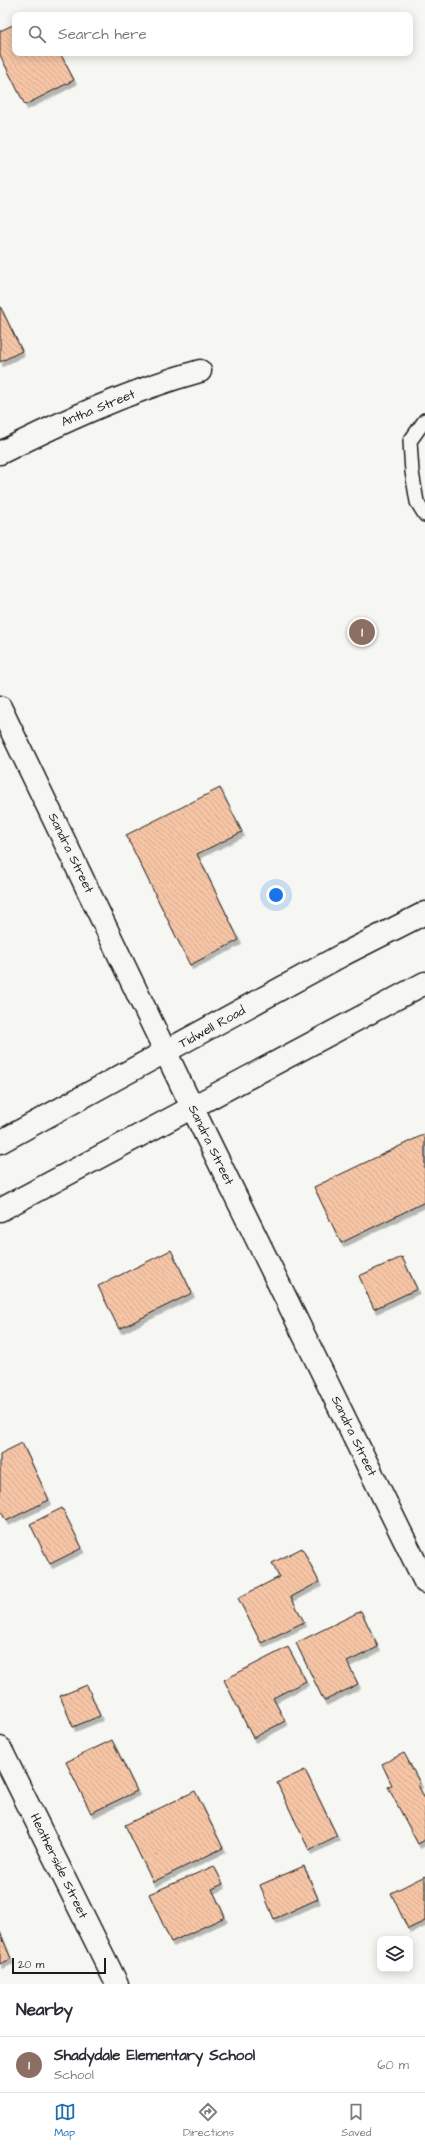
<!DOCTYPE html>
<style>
body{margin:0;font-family:"Architects Daughter",sans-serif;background:#f2f2f3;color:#2b2b33}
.controls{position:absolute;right:12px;bottom:12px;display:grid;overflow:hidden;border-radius:8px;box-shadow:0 2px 10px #0003}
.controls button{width:36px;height:36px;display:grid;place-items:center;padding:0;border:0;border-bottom:1px solid #e1e1e2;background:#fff;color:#2b2b33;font:20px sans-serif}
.scale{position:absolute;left:12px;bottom:10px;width:94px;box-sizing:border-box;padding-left:4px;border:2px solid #1c1c1c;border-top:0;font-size:11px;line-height:14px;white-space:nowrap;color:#1c1c1c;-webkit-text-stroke:3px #f6f6f2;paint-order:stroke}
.you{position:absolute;left:276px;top:895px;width:14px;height:14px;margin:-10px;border:3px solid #fff;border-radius:50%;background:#1a73e8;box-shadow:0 0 0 6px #1a73e833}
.badge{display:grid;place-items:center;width:26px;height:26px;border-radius:50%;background:#1f6fb2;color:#fff;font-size:13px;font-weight:700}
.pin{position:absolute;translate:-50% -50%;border:2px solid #fff;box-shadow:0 1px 4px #0006}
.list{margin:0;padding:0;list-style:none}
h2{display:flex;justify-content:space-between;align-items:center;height:52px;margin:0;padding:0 16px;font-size:17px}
h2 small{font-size:13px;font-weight:400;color:#7c7c81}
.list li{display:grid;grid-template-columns:26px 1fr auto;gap:12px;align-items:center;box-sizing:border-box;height:56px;padding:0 16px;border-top:1px solid #e1e1e2}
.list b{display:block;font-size:15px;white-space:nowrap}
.list p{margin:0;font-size:13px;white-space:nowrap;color:#7c7c81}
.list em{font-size:13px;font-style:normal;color:#7c7c81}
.icon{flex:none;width:22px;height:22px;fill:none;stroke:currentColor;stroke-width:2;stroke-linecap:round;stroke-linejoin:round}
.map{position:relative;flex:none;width:425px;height:1984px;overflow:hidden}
.search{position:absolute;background:#fff;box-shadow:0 2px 10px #0003;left:12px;right:12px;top:12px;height:44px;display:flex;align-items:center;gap:10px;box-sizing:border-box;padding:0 14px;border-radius:8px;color:#7c7c81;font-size:15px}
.sheet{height:108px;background:#fff}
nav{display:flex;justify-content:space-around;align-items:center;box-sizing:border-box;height:56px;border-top:1px solid #e1e1e2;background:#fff;font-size:11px;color:#7c7c81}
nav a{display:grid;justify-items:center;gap:2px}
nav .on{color:#1f6fb2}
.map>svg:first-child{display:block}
.building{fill:url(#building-back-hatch);stroke:#1c1c1c;filter:url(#shadow)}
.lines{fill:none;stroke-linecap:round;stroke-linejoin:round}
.service-casing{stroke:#1c1c1c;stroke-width:16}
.minor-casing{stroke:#1c1c1c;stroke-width:25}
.secondary-casing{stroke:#1c1c1c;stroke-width:25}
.service{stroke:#f6f6f2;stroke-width:13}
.minor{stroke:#f6f6f2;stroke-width:22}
.secondary{stroke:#f6f6f2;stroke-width:22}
.labels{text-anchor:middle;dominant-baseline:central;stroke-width:3.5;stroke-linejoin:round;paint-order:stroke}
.street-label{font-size:13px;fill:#1c1c1c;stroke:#f6f6f2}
</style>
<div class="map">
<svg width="425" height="1984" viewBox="0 0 425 1984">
<defs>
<pattern id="building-back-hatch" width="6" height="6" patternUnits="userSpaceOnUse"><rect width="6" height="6" fill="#f6c5a6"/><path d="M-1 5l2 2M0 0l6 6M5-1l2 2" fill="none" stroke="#d2a98e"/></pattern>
<filter id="shadow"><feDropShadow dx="2.5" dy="4.5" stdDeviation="0" flood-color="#0004"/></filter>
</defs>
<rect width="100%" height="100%" fill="#f6f6f2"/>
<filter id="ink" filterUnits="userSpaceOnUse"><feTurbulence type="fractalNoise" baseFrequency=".025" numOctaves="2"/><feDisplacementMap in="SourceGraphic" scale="8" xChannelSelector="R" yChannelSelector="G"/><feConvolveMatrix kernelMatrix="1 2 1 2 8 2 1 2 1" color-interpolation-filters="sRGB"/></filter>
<g filter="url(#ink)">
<!-- building -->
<g class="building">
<path d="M15,24V53H60L74,80L25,105L0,55V31Z"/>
<path d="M0,306L22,351L0,362Z"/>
<path d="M220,788L242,832L197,854L239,940L190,965L126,835Z"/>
<path d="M425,1134V1202L341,1243L314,1187Z"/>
<path d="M171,1250L192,1293L119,1329L98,1286Z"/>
<path d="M402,1257L417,1289L374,1309L359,1276Z"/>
<path d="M22,1443L49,1500L6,1521L0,1509V1454Z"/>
<path d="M62,1508L82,1548L50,1564L30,1524Z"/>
<path d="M302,1548L319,1582L291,1597L304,1622L261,1643L238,1598L279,1577L272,1563Z"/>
<path d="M361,1611L378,1647L347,1662L358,1684L324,1701L296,1643Z"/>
<path d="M288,1647L306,1681L273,1698L285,1721L253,1738L224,1680Z"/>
<path d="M87,1685L100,1716L73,1727L60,1696Z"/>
<path d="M112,1740L137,1791L91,1813L66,1762Z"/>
<path d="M404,1753L420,1783L418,1785L425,1799V1840L418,1844L388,1787L392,1785L382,1764Z"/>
<path d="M305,1770L337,1836L309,1850L277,1783Z"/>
<path d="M195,1791L223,1848L153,1882L125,1825Z"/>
<path d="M214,1866L223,1884L212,1889L225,1917L171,1942L149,1894Z"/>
<path d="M304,1866L318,1899L274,1919L260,1885Z"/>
<path d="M425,1876V1921L408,1929L391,1893Z"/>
<path d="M0,1932L11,1959L0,1964Z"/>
</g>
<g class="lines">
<defs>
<path id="service" d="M425,420L410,441L412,472L417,502L425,515"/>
<g id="minor">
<path d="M0,453C64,421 131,390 200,371"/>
<path d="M0,707L192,1107L425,1582"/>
<path d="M0,1748L117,1984"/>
</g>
<g id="secondary">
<path d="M0,1142L344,954L425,913"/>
<path d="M0,1210L425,983"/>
</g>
</defs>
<!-- service casing -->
<use href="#service" class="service-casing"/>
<!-- minor casing -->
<use href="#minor" class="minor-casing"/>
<!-- secondary casing -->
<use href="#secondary" class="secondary-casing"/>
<!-- service -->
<use href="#service" class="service"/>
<!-- minor -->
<use href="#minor" class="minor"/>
<!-- secondary -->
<use href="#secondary" class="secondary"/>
</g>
</g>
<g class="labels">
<!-- street labels -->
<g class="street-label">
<text transform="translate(98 408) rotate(-22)">Antha Street</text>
<text transform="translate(71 853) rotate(64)">Sandra Street</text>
<text transform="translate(212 1027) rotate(-29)">Tidwell Road</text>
<text transform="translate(211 1145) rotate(64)">Sandra Street</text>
<text transform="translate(354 1436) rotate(64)">Sandra Street</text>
<text transform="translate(59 1866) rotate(64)">Heatherside Street</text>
</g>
</g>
</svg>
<div class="controls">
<button><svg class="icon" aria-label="layers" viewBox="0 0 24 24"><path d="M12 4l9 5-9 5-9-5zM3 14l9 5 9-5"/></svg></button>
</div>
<div class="scale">20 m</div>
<div class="you"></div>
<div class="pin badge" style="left:362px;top:632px;background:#8d6e63">1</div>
<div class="search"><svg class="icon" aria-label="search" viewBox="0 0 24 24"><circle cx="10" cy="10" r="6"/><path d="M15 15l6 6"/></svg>Search here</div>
</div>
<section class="sheet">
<h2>Nearby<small></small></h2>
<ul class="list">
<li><span class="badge" style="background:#8d6e63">1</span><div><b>Shadydale Elementary School</b><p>School</p></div><em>60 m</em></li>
</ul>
</section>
<nav>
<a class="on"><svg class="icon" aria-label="map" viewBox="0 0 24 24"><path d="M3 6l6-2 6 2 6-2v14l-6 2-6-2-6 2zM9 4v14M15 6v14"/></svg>Map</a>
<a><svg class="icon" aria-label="directions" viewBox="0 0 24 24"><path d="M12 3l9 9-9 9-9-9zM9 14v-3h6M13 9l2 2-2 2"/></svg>Directions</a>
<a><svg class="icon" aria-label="saved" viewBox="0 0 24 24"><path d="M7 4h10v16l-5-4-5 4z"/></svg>Saved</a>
</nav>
